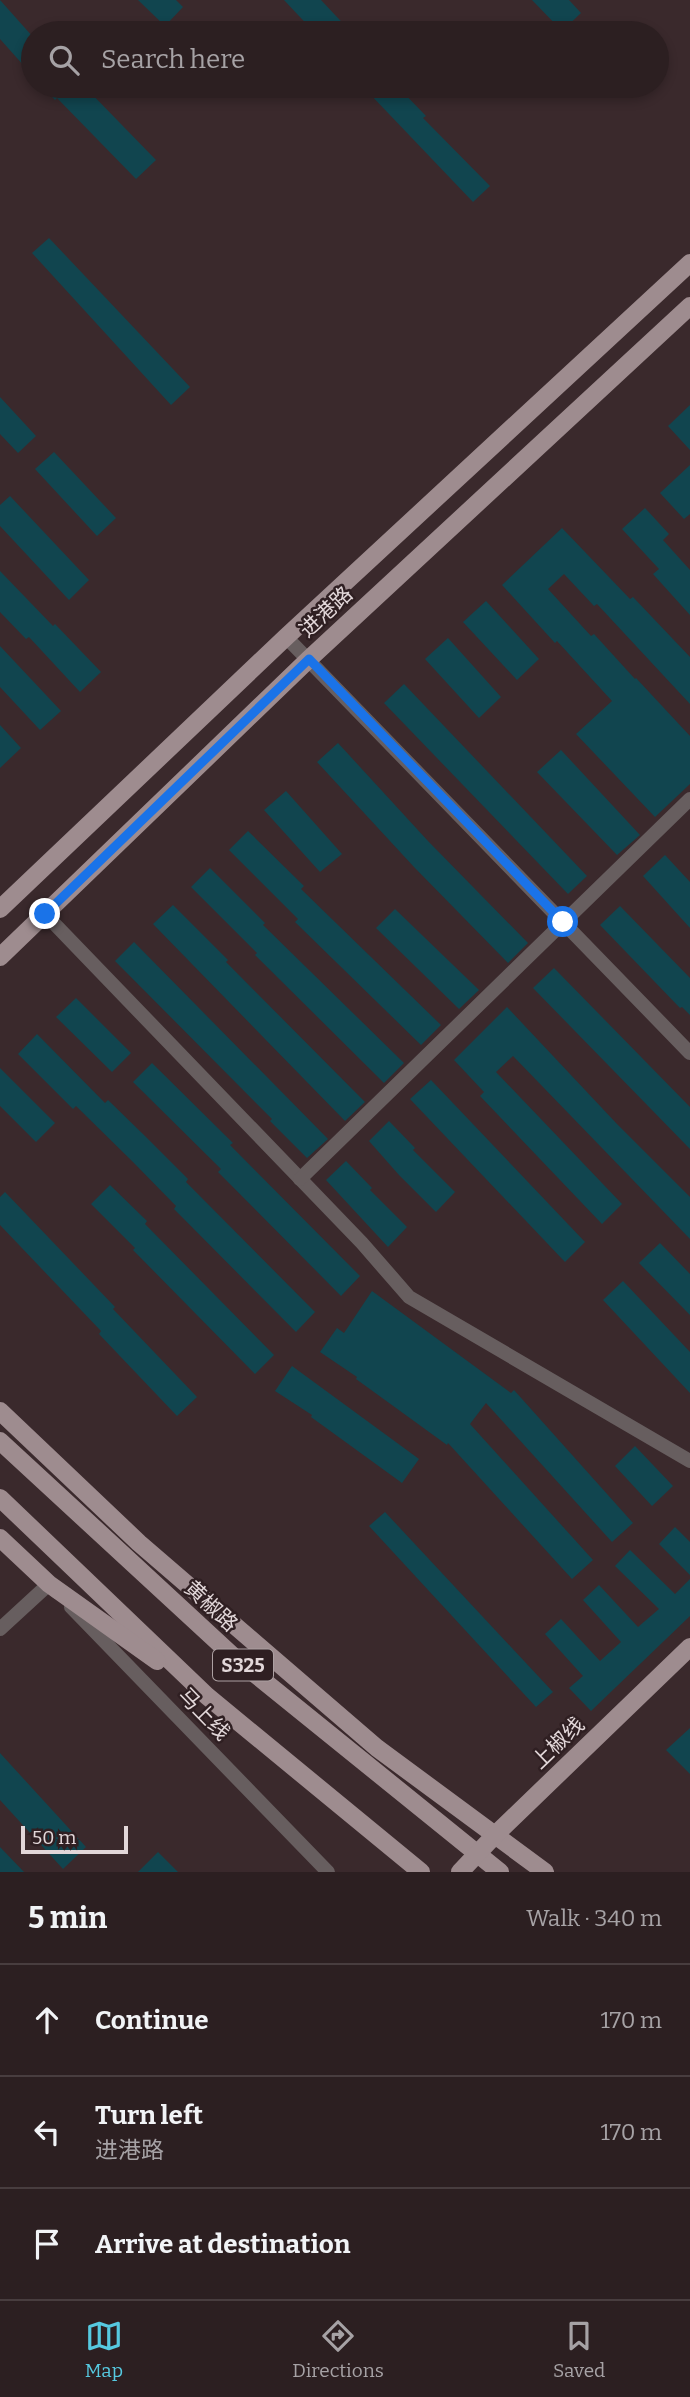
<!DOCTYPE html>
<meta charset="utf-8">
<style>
body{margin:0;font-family:Bitter,"Noto Sans SC",serif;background:#34272a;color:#f1f3f6}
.scale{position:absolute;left:21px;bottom:18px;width:107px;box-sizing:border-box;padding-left:7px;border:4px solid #e2d7d9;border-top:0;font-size:19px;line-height:24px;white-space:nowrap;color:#e2d7d9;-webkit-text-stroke:5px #2f1f22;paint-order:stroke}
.stop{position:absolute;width:21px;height:21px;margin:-16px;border:5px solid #1a73e8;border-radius:50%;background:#fff}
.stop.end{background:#1a73e8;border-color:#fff;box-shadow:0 2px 7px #0008}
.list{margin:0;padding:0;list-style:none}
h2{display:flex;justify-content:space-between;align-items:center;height:91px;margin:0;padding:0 28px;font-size:30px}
h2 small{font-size:23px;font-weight:400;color:#a6a2a5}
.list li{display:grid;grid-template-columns:46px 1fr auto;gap:21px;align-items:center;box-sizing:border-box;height:112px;padding:0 28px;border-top:2px solid #483d3f}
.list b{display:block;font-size:26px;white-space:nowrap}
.list p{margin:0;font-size:23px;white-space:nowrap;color:#a6a2a5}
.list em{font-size:23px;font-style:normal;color:#a6a2a5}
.icon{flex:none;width:38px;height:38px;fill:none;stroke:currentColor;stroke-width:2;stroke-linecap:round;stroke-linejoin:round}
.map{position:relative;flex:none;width:690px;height:1872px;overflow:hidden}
.search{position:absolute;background:#2c1f21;box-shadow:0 4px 10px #0003;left:21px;right:21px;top:21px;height:77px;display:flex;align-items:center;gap:18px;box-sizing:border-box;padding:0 24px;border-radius:38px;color:#a6a2a5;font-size:26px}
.sheet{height:427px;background:#2c1f21}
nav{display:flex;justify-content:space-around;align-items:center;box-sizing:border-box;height:98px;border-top:2px solid #483d3f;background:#2c1f21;font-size:19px;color:#a6a2a5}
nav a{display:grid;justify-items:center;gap:4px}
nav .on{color:#56c9e0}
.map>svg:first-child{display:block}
.building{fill:#11454f}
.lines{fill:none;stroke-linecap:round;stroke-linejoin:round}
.minor{stroke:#675e5f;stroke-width:14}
.major{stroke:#9e8c8f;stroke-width:18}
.route{stroke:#1a73e8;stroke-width:9}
.labels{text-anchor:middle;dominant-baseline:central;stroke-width:5;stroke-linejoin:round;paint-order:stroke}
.shield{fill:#2f1f22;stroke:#aca0a2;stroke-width:2}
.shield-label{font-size:19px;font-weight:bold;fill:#e2d7d9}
.street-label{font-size:21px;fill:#e2d7d9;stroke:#2f1f22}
</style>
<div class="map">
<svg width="690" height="1872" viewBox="0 0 690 1872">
<rect width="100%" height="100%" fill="#3a292c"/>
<!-- building -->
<g class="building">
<path d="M0,0L33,37V76L0,39Z"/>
<path d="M138,0H176L183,7L165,26Z"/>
<path d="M284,0H321L352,33H315Z"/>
<path d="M532,0H569L581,13L562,31Z"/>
<path d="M42,86H84L156,160L136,179L57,98L55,100Z"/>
<path d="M375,86H397L426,116L423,118L490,186L473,202L368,92Z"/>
<path d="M49,238L190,387L171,405L32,253Z"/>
<path d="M0,397L36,436L18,453L0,434Z"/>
<path d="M690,405V450L668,426Z"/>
<path d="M54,452L116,518L97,536L35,469Z"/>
<path d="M690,465V514L684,519L660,493Z"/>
<path d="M10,496L89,580L69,600L0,526V505Z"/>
<path d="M645,508L669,534L663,540L690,570V615L653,574L659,569L622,529Z"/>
<path d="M562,528L630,599L633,597L690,657V704L597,604L594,606L564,574L548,589L591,636L594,634L635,679L636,678L690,736V784L655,817L576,734L612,701L557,641L555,643L502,585Z"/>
<path d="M0,571L53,626L55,624L101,672L80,692L29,637L26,639L0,612Z"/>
<path d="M486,601L539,659L517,680L463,622Z"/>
<path d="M448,638L501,697L479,718L425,659Z"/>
<path d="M0,646L61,711L40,730L0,687Z"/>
<path d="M404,684L587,876L568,894L384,703Z"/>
<path d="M0,725L21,748L0,768Z"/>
<path d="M338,743L428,841L528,943L508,963L414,867L317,762Z"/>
<path d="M561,750L640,835L617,855L537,772Z"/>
<path d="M286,791L342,854L320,872L264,810Z"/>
<path d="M248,831L304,886L301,889L441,1025L421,1045L295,922L298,919L229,850Z"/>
<path d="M665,855L690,882V928L643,876Z"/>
<path d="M210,868L265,923L263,925L404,1063L384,1083L255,955L257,953L191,887Z"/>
<path d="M173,905L228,960L226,962L365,1102L345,1121L153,924Z"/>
<path d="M620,906L690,978V1015L682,1007L680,1008L600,925Z"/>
<path d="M395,909L479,990L459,1009L376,928Z"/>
<path d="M134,942L328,1139L307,1158L270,1121L272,1119L115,961Z"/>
<path d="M554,968L690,1107V1149L533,988Z"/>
<path d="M76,998L131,1053L112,1072L56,1017Z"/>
<path d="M507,1007L617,1124L690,1197V1239L513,1056L496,1072L622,1204L602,1224L480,1096L484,1092L454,1060Z"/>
<path d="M37,1034L105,1103L108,1100L145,1136L188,1179L186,1182L315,1312L296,1332L174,1209L176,1206L133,1162L76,1106L73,1109L18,1054Z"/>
<path d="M152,1063L233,1143L230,1145L360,1276L341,1296L218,1172L221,1169L133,1082Z"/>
<path d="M0,1068L55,1123L36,1142L0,1106Z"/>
<path d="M431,1080L585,1242L565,1262L410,1099Z"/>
<path d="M389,1121L415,1148L413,1150L455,1192L436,1212L399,1175L369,1141Z"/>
<path d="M346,1161L372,1188L370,1190L407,1227L388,1247L326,1180Z"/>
<path d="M110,1185L147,1221L145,1224L274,1355L255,1374L133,1250L135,1248L91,1204Z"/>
<path d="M5,1192L115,1307L113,1309L197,1397L177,1416L99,1334L101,1331L0,1225V1197Z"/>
<path d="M660,1243L690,1274V1315L639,1263Z"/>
<path d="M623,1281L690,1352V1393L603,1300Z"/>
<path d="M372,1291L511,1393L514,1390L633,1523L612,1542L486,1403L470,1424L593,1560L572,1579L448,1443L447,1445L356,1379L357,1377L320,1352L337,1328L344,1333Z"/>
<path d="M292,1366L419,1459L402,1483L311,1417L312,1415L275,1391Z"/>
<path d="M635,1446L673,1486L652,1506L615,1466Z"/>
<path d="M385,1512L553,1692L536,1707L369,1526Z"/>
<path d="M675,1527L690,1542V1575L659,1544Z"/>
<path d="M630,1550L675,1594L690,1579V1616L591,1711L569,1688L583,1676L545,1634L561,1619L600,1661L621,1642L583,1600L599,1585L638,1627L659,1609L615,1566Z"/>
<path d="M690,1728V1774L666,1750Z"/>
<path d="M0,1753L86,1847L63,1869L0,1800Z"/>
<path d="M0,1847L24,1872H0Z"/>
<path d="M158,1852L178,1872H138Z"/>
</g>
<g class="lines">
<!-- minor -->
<g class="minor">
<path d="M286,637L690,1053"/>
<path d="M45,914L362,1243L409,1297L690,1461"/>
<path d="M300,1179L690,799"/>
<path d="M71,1607L328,1872"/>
<path d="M0,1629L49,1584L57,1592"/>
</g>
<!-- major -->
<g class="major">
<path d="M0,909L286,637L690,263"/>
<path d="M0,957L309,659L690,306"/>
<path d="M0,1411L139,1543L377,1748L545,1872"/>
<path d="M0,1441L234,1657L500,1872"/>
<path d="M0,1498L207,1696L421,1872"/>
<path d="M0,1538L49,1584L157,1661"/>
<path d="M460,1872L495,1835L690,1647"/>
</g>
</g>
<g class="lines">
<!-- route -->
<path class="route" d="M45,914L309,659L563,922"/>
</g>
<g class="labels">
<!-- shield labels -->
<rect class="shield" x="213" y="1649.5" width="60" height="31" rx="5"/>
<g class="shield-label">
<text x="243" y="1665">S325</text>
</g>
<!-- street labels -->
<g class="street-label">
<text transform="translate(326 612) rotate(-43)">进港路</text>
<text transform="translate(211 1606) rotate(43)">黄椒路</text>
<text transform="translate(204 1714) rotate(46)">马上线</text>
<text transform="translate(558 1743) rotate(-44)">上椒线</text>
</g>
</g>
</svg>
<div class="scale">50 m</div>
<div class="stop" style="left:563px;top:922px"></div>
<div class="stop end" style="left:45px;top:914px"></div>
<div class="search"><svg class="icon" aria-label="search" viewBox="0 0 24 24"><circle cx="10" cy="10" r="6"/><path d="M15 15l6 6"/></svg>Search here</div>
</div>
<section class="sheet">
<h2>5 min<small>Walk · 340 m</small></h2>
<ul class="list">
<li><svg class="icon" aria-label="ahead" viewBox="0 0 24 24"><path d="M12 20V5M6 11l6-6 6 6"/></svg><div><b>Continue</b></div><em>170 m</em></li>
<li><svg class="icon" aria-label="left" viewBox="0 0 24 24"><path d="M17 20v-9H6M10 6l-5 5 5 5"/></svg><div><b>Turn left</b><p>进港路</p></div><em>170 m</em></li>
<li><svg class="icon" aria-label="arrive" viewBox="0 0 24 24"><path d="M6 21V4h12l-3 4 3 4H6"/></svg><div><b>Arrive at destination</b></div></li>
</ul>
</section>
<nav>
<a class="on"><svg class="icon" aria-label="map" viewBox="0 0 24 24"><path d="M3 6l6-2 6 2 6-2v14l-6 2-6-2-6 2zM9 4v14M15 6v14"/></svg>Map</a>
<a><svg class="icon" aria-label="directions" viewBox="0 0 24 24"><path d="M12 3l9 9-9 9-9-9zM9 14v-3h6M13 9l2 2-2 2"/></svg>Directions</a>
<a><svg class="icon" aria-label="saved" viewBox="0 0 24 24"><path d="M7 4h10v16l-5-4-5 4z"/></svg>Saved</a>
</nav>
